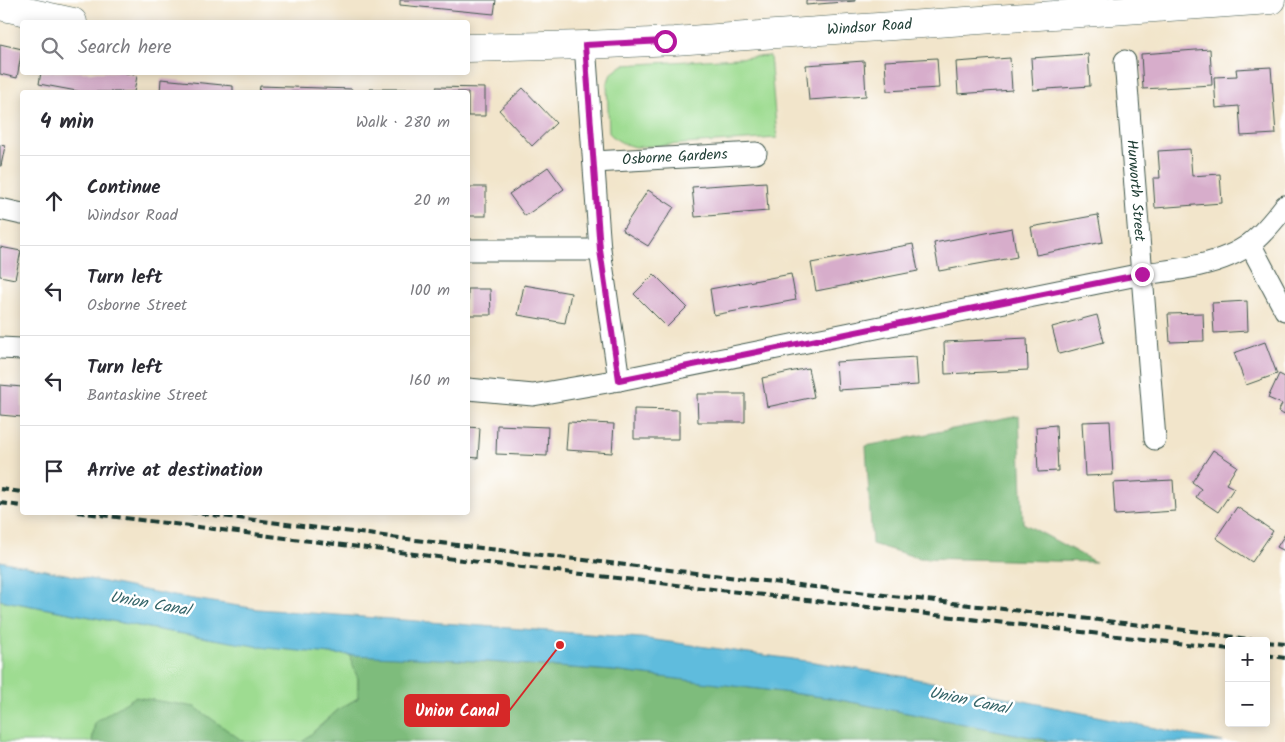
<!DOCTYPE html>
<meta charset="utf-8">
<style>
body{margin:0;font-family:Kalam,sans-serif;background:#f2f2f3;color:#2b2b33}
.controls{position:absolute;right:15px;bottom:15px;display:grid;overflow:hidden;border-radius:5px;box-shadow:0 2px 12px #0003}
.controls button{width:45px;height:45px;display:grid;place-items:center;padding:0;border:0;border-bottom:1px solid #e1e1e2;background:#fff;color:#2b2b33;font:25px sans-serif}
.stop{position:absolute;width:15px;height:15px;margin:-11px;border:4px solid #b5179e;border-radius:50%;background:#fff}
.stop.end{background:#b5179e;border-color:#fff;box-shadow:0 1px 5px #0008}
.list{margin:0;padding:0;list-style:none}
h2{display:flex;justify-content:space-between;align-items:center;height:65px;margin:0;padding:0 20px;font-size:21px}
h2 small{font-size:16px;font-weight:400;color:#7c7c81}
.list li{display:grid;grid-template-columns:32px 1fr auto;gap:15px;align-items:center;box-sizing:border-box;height:90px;padding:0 20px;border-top:1px solid #e1e1e2}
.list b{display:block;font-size:19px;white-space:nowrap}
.list p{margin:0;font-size:16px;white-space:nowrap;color:#7c7c81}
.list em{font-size:16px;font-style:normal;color:#7c7c81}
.icon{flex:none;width:28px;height:28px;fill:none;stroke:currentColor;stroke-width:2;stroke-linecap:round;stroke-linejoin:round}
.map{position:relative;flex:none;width:1285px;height:742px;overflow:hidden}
.search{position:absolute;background:#fff;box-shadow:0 2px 12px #0003;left:20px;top:20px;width:450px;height:55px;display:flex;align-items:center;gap:12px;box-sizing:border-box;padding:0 18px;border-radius:5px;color:#7c7c81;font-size:19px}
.panel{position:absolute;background:#fff;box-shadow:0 2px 12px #0003;left:20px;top:90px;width:450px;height:425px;border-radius:5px}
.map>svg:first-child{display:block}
.green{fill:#9edc91;stroke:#5e8c62}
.forest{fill:#7ebc7b;stroke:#4e7c58}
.water{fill:#5fbcdd;stroke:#3f7c88}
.building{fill:#d7adcb}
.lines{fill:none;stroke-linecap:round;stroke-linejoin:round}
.street-casing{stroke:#3f564b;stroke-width:23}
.secondary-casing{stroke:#3f564b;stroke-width:29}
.street{stroke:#fff;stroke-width:21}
.secondary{stroke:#fff;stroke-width:28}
.rail{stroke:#1f3d34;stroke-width:4;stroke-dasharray:8 4;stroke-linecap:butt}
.route{stroke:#b5179e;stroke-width:6}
.labels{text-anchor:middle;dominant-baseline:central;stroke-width:5;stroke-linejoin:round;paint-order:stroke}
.street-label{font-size:15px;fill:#1f3d34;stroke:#fff}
.water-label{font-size:16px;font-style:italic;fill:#326367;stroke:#fff}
.leader{fill:none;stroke:#d62828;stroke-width:2}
.callout-dot{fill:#d62828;stroke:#fff;stroke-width:2}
.callout{fill:#d62828;stroke:#d62828;stroke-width:2}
.callout-label{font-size:16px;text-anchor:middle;font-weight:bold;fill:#fff}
</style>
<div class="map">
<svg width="1285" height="742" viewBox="0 0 1285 742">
<rect width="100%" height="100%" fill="#fff"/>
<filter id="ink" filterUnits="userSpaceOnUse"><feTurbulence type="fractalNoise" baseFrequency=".02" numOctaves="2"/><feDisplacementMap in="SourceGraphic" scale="10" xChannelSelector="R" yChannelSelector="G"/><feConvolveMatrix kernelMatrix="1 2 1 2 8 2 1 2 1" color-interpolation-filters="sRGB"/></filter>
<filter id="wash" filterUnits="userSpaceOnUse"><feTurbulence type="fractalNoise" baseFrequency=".0096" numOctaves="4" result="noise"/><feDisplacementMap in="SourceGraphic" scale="20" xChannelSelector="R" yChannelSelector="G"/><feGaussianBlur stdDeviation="1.12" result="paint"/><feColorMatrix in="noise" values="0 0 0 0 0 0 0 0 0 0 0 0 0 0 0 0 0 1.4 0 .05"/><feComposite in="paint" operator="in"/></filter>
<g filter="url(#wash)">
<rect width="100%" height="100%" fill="#f2e5cb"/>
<!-- green -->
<g class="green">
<path d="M770,56L777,138L636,147C625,145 617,141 609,133L607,84L611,74L623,65Z"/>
<path d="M0,600L165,631L331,654H349L358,679V698L339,709L302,742H244L235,737L95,722L92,742H0Z"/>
</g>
<!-- forest -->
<g class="forest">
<path d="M1019,416L1023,523L1095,562L919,558L872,544L866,446Z"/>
<path d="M349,654L460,660L613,671L696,681L830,698L1057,742H302L339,709L358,698V679Z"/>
<path d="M135,697L195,707L244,742H92L95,722Z"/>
</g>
<!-- water -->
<path class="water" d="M0,561L174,596L258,609L641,638L814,662L907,677L1223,742H1057L830,698L613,671L460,660L331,654L267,648L165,631L0,600Z"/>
<g id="blocks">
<!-- building -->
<g class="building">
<path d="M400,0H496L494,14L400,5Z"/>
<path d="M806,0H855V1L806,5Z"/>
<path d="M0,44L22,49L17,78L0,74Z"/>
<path d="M1210,49L1212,85L1143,89L1141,54Z"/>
<path d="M1088,54L1090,86L1033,90L1031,58Z"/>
<path d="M937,58L939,88L887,91L885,61Z"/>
<path d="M1010,58L1012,90L958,94L956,62Z"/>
<path d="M864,61L866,96L809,100L806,65Z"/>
<path d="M1271,67L1276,134L1241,136L1239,106L1216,108L1214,77L1237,76L1236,69Z"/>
<path d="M41,72H122L137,76L134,92H82L39,84Z"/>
<path d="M161,79L233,86V92H160Z"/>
<path d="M260,86L352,89V92H259Z"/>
<path d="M436,87L485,88V116H468V92H436Z"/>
<path d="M523,88L556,123L532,146L499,110Z"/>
<rect x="370" y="89" width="49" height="3"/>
<path d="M0,145L5,146L1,166H0Z"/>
<path d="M1190,149L1192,176L1220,174L1222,203L1155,208L1153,178H1160L1158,151Z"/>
<path d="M548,167L564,189L525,216L509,194Z"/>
<path d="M766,182L768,211L695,217L692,187Z"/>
<rect x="468" y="187" width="18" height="29"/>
<path d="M648,190L674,207L648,246L622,230Z"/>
<path d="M1098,215L1103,242L1036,255L1031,227Z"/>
<path d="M1012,228L1017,257L939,271L934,243Z"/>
<path d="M913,244L918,271L816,291L811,263Z"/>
<path d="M0,247L21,251L15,279L0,276Z"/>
<path d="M654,274L687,307L667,327L634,294Z"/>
<path d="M791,274L796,300L714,315L710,289Z"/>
<path d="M524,285L571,293L565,323L518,315Z"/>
<path d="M468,289H490L491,315H468Z"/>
<path d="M1247,301L1248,331L1214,333L1212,303Z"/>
<path d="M1203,313L1204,341L1170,342L1168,314Z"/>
<path d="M1097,315L1104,342L1059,354L1052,327Z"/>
<path d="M1027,338L1028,370L945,374L944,342Z"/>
<path d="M1265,342L1277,374L1246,385L1234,353Z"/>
<path d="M916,357L918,385L838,390L836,362Z"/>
<path d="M808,368L814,397L767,407L762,378Z"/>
<path d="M1279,374L1285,377V415L1278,412L1282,404L1268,398Z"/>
<path d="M0,385L22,387V417L0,415Z"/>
<path d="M697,394H745V422H698Z"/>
<path d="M634,409L679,410V439H634Z"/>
<path d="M1110,421L1113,475L1085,476L1082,422Z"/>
<path d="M568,422L614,424L612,453L566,450Z"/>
<path d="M497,425L548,427L547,456L496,454Z"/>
<path d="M1056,425L1058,471L1038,472L1036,427Z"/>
<path d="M468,427L480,428L478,458L468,457Z"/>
<path d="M1213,450L1237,466L1226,484L1234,488L1218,512L1196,497L1201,489L1192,482Z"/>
<path d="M1173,480L1175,511L1115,515L1113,483Z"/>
<path d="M1237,507L1273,531L1252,562L1216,538Z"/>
<path d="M1285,534V551L1277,547Z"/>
</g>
</g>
</g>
<g filter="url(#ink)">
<use href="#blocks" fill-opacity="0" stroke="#3f564b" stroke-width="1"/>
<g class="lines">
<defs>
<g id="street">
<path d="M585,45L600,250L619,380"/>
<path id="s1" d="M1125,61L1155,439"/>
<path id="s2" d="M594,162L756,153"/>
<path d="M0,209L22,214"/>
<path d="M1250,244L1285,310"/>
<path d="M468,250H600"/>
<path d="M0,348L22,349"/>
<path d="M468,389L533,395L619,380L1142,274C1177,270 1223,265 1251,243C1264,233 1275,219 1285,206"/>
</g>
<g id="secondary">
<path d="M0,6L73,22"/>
<path id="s3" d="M468,48L585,45L674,41L1271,0"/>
</g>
</defs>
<!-- street casing -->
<use href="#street" class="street-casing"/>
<!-- secondary casing -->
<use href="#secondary" class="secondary-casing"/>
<!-- street -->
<use href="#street" class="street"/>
<!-- secondary -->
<use href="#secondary" class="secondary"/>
<!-- rail -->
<g class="rail">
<path d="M0,489L22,492"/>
<path d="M0,503L22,506"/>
<path d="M77,512L479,562L1229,649"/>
<path d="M189,512L481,548L1201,632L1261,641"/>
<path d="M1266,642L1285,644"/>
<path d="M1266,655L1285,658"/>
</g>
</g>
</g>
<g class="lines" filter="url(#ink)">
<!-- route -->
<path class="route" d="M665,41L585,45L600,250L619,380L1142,274"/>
</g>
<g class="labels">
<!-- street labels -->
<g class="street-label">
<text stroke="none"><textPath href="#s3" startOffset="402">Windsor Road</textPath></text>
<text stroke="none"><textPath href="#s2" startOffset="81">Osborne Gardens</textPath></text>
<text stroke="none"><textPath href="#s1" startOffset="130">Hurworth Street</textPath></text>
</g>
<!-- water labels -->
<g class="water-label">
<text transform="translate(150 604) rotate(10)">Union Canal</text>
<text transform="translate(969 701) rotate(12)">Union Canal</text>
</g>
</g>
<!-- callouts -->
<path class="leader" d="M560 645L509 711"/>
<circle class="callout-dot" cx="560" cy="645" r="5"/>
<rect class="callout" x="405" y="695" width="104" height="31" rx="5"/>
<g class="callout-label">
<text x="457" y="716">Union Canal</text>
</g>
</svg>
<div class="controls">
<button>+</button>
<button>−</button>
</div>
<div class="stop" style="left:665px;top:41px"></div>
<div class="stop end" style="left:1142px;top:274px"></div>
<div class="search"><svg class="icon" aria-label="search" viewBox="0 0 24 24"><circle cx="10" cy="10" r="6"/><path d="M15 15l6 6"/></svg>Search here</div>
<section class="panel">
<h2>4 min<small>Walk · 280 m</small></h2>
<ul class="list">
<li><svg class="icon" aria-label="ahead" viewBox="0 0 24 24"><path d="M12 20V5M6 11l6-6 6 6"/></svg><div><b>Continue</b><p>Windsor Road</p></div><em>20 m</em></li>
<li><svg class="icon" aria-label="left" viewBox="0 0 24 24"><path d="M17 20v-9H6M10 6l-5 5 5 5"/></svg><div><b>Turn left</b><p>Osborne Street</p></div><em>100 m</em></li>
<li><svg class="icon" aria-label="left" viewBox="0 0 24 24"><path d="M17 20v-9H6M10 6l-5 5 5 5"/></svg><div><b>Turn left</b><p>Bantaskine Street</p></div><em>160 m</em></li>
<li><svg class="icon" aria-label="arrive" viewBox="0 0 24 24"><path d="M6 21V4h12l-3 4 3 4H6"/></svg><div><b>Arrive at destination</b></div></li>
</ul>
</section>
</div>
